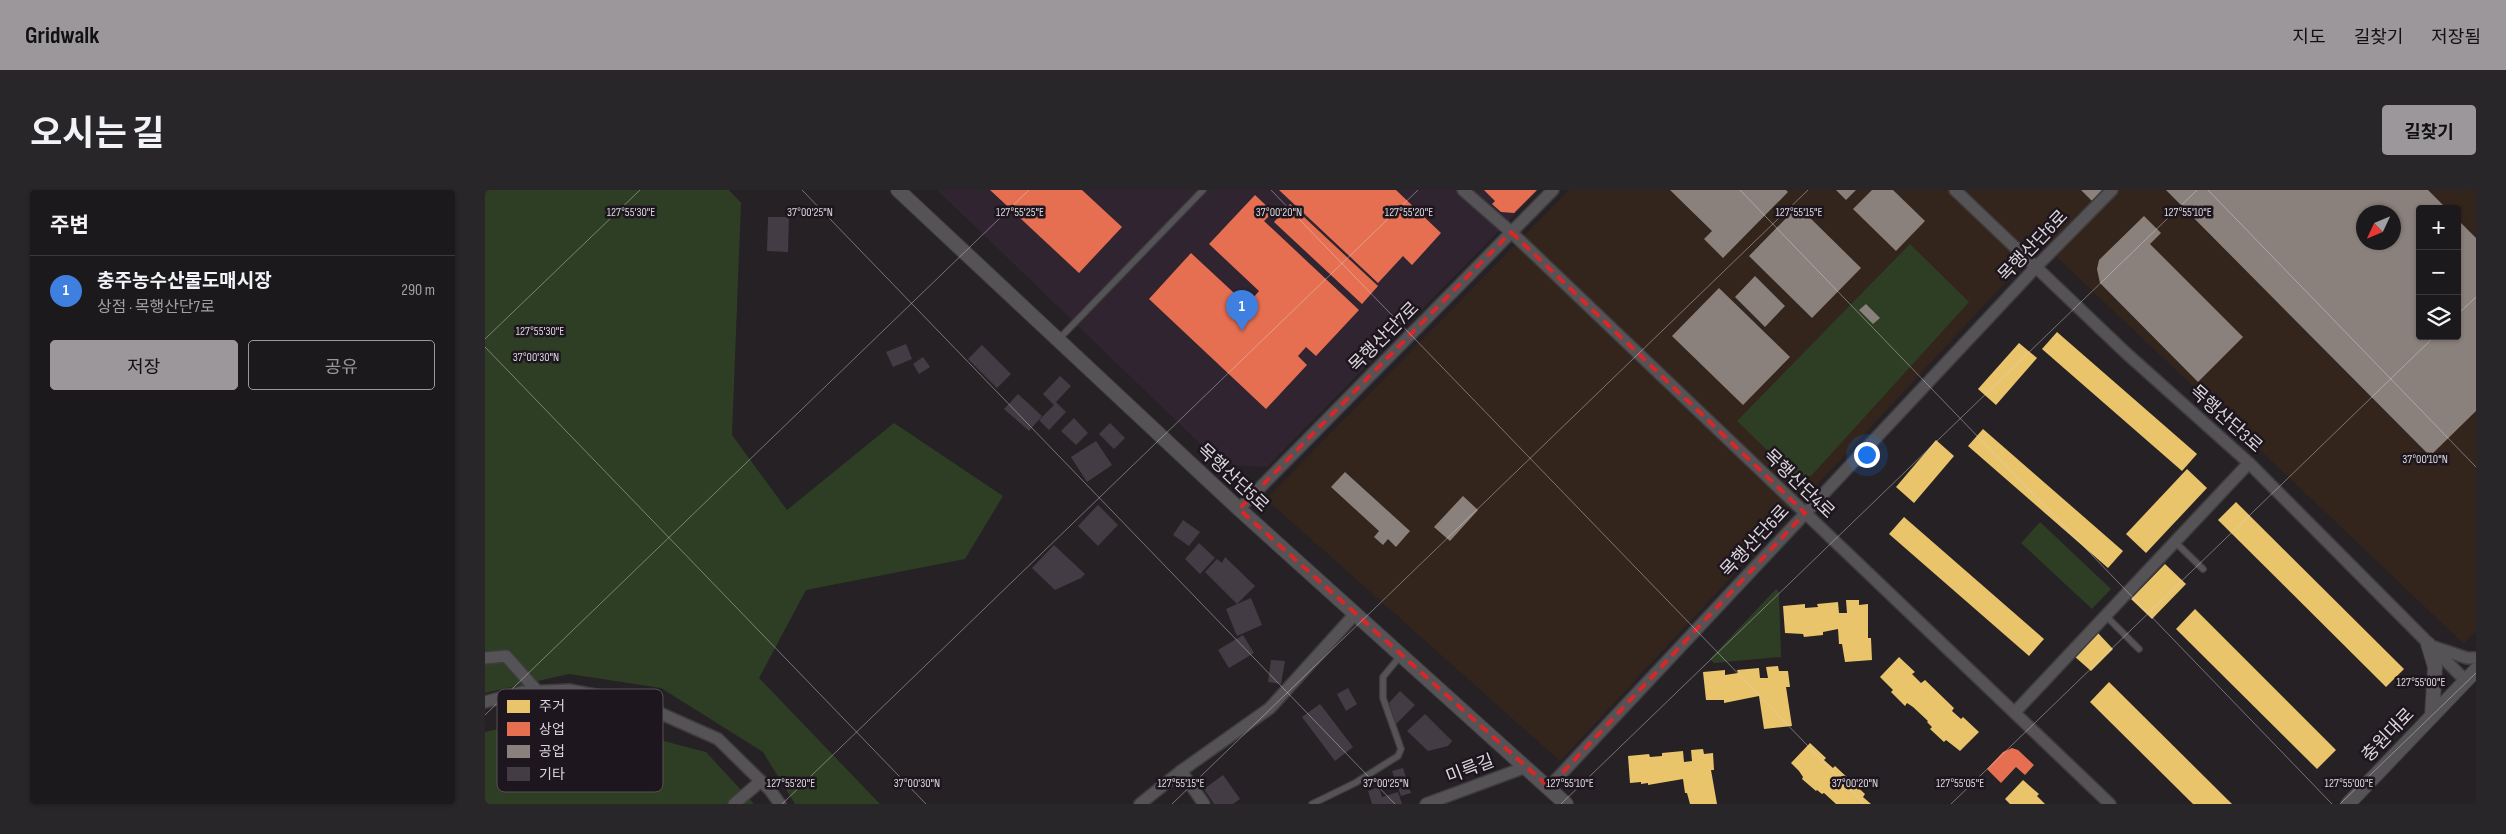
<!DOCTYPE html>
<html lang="ko">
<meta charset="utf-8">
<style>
body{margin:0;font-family:"Sofia Sans Condensed","Noto Sans KR",sans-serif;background:#292629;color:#f1f3f6}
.controls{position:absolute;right:15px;top:15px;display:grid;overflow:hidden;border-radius:5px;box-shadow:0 1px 4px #0004}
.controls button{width:45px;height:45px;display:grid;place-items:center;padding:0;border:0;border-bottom:1px solid #3a383b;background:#1c191c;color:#f1f3f6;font:25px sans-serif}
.compass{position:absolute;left:1871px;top:15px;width:45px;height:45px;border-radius:50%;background:#1c191c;box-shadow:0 1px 4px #0004;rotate:226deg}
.you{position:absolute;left:1381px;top:264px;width:18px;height:18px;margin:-12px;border:4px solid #fff;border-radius:50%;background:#1a73e8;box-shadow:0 0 0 8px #1a73e833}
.badge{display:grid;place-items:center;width:32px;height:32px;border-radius:50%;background:#9b979b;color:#fff;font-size:16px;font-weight:700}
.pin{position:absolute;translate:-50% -41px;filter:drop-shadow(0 1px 2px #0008)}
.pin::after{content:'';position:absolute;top:26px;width:18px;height:15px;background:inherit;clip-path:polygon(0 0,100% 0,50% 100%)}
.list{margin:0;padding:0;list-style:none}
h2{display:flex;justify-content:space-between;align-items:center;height:65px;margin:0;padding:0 20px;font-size:21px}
h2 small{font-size:16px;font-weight:400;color:#a0a0a3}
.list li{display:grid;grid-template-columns:32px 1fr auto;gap:15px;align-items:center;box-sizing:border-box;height:70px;padding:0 20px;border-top:1px solid #3a383b}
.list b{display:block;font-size:19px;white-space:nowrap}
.list p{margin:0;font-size:16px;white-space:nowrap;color:#a0a0a3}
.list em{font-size:16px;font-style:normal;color:#a0a0a3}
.actions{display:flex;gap:10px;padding:15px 20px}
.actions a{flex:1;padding:11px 0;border:1px solid #9b979b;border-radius:5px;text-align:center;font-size:18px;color:#9b979b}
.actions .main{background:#9b979b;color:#111}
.icon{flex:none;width:28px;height:28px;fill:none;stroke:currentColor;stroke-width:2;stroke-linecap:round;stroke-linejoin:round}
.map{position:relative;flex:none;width:1991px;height:614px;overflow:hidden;border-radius:5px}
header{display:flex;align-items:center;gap:30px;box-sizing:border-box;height:70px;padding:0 25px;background:#9b979b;color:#111}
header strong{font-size:24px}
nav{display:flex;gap:28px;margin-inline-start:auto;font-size:18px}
.intro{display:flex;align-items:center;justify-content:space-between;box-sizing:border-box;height:120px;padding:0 30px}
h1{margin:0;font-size:35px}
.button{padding:12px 22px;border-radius:5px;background:#9b979b;color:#111;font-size:18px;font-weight:700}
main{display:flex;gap:30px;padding:0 30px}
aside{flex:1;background:#1c191c;border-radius:5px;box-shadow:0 1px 4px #0004}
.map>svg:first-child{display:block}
.commercial{fill:#2f2430}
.industrial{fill:#33251c;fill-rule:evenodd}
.green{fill:#2e3e24}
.homes{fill:#e9c46a}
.shops{fill:#e76f51}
.industry{fill:#8a817c;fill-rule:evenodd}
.building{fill:#443c44}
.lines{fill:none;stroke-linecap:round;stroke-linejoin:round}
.service-casing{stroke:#3f3c3f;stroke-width:8}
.minor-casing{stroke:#3f3c3f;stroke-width:14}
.tertiary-casing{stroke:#3f3c3f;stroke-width:16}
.service{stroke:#565356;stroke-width:5.5}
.minor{stroke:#565356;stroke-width:11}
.tertiary{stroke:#565356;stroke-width:14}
.marked{fill:none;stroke:#d62828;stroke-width:4;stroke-dasharray:10 6;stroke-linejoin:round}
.ticks{fill:none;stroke:#dbd6db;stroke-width:1;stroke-opacity:0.45}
.labels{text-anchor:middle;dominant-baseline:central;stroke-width:5;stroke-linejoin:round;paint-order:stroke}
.street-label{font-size:18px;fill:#dbd6db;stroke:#1d161e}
.key{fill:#1d161e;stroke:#565057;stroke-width:1}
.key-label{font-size:14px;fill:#dbd6db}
.ticks-label{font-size:12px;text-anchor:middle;fill:#dbd6db;stroke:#1d161e;stroke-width:5;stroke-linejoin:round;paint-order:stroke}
</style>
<header>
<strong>Gridwalk</strong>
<nav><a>지도</a><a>길찾기</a><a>저장됨</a></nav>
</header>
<div class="intro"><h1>오시는 길</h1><a class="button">길찾기</a></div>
<main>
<aside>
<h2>주변<small></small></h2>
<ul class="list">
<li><span class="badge" style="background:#3f7fe0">1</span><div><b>충주농수산물도매시장</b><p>상점 · 목행산단7로</p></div><em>290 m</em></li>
</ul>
<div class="actions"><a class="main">저장</a><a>공유</a></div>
</aside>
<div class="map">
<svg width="1991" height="614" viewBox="0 0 1991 614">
<rect width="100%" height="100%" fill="#252125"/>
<!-- commercial -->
<path class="commercial" d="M452,0H1054L782,277L737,275Z"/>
<!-- industrial -->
<path class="industrial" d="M1084,0H1991V441L1979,454L1557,53L1075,571L781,309ZM1935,19H1972V146H1935ZM1878,22H1908V52H1878Z"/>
<!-- green -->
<g class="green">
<path d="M0,0H244L256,13L247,245L302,320L409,233L518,306L480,369L321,400L274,488L395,614H310L278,562L176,498L84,484L0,503Z"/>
<path d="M1425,54L1484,112L1326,286H1309L1252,231Z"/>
<path d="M1555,332L1626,399L1607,419L1536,353Z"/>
<path d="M1291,399L1294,402L1296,467L1229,473L1225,469Z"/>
<path d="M78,525L221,562L269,614H0V542Z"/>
</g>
<!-- homes -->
<g class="homes">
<path d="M1572,142L1712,264L1697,281L1557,159Z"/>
<path d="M1534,153L1552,168L1511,215L1493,199Z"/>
<path d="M1498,239L1638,361L1623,378L1483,256Z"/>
<path d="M1451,250L1469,266L1429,313L1411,297Z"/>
<path d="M1702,279L1722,298L1661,363L1641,344Z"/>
<path d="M1751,312L1919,479L1901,497L1733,330Z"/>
<path d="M1419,327L1559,449L1544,466L1404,344Z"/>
<path d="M1680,374L1701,394L1667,429L1646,409Z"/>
<path d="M1361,410H1374V415L1383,414V448H1386L1387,470L1360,472L1357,454H1354L1353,439L1338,442V445L1319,447L1318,444L1300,443L1298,416L1320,414V418L1333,417L1332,414L1353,412L1354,423H1362Z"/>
<path d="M1710,419L1851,560L1832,579L1691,439Z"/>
<path d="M1612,442L1628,459L1606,481L1589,466Z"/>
<path d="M1414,467L1430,482L1427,484L1436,493L1440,490L1469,518L1467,521L1476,529L1478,527L1494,542L1475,561L1461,550L1459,552L1445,539L1447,537L1442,532L1443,531L1428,517L1422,513L1420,516L1406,502L1408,500L1395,487Z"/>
<path d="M1293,476L1294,481H1303L1305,497H1301L1307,536L1279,539L1274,506L1239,513V510H1221L1218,482L1240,480V485L1253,483L1252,480L1274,478L1275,488H1283L1281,477Z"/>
<path d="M1624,492L1747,614H1708L1605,512Z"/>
<path d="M1325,553L1341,568L1339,570L1348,578L1350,576L1380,604L1378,607L1386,614H1351L1339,603L1337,604L1332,600L1331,601L1317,589L1318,587L1314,581L1306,573Z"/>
<path d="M1218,559L1219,564L1228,563L1229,580H1226L1232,614H1205L1202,603H1200L1198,589L1163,595V593L1156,594V592L1145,593L1143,566L1164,564L1165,567L1177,566V563L1198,561L1199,572L1207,571L1206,560Z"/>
<path d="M1538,590L1554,604L1552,606L1560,614H1525L1520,609Z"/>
</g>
<!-- shops -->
<g class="shops">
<path d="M505,0H597L637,37L594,83Z"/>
<path d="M794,0H911L956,43L927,75L918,66L893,93Z"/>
<path d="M999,0H1052L1029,23L1016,22L1007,14L1010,11Z"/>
<path d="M770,5L788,22L779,31L874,120L831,166L821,157L813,166L822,175L781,219L664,109L706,63L762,115L774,101L724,54Z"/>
<path d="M805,14L893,96L877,114L789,32Z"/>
<path d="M1527,558L1533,560L1549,575L1540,585L1531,577L1516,593L1502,579L1518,562Z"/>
</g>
<!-- industry -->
<g class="industry">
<path d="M1185,0H1301L1303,2L1238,68L1219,49L1227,41Z"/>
<path d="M1351,0H1371L1361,10Z"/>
<path d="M1387,0H1408L1440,31L1411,61L1368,19Z"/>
<path d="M1596,0H1617L1607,11Z"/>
<path d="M1681,0H1943L1962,19H1935V146H1972V29L1991,48V221L1945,266ZM1878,22H1908V52H1878Z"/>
<path d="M1313,16L1376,78L1327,128L1264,66Z"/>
<path d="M1659,26L1676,43L1665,54L1758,147L1713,192L1615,93L1612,79L1614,70Z"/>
<path d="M1270,86L1300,116L1280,137L1250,107Z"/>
<path d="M1234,98L1305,167L1258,215L1187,146Z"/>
<path d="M1381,114L1395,128L1388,134L1374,120Z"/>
<path d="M860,282L925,341L911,357L903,349L898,355L889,347L894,341L846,297Z"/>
<path d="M978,306L993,320L965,351L949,337Z"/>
</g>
<!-- building -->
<g class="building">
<path d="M283,27H304L303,62L282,61Z"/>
<path d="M421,154L427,169L408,177L401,162Z"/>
<path d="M497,155L526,184L512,198L483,169Z"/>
<path d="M438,167L445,177L434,184L428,174Z"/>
<path d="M575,186L586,196L571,212L581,222L564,240L554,230L569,215L558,204Z"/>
<path d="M533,204L557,226L544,241L519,219Z"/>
<path d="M589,228L603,243L591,255L576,241Z"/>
<path d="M625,233L640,248L629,259L614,244Z"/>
<path d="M611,251L627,275L602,292L586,267Z"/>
<path d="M613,315L633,335L613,356L593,336Z"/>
<path d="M698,330L715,342L704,356L688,345Z"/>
<path d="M714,353L730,368L715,384L700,369Z"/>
<path d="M569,355L600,384L596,388L570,400L547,378Z"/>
<path d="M740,367L770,396L752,414L766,408L777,435L752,446L741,419L752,414L720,382L732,369L737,373Z"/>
<path d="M758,445L769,463L744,478L733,460Z"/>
<path d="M786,470L800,471L796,494L783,492Z"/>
<path d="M863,498L872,514L861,521L852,504Z"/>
<path d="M915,501L930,515L911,534L904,513Z"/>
<path d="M835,514L868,557L850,571L817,527Z"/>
<path d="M940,524L967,551L963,556L943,561L922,541Z"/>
<path d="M918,578L926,603L916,606L907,581Z"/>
<path d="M738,585L755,609L748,614H729L719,599Z"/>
<path d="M894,597L897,607L913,602L917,614H887L883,601Z"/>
</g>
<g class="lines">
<defs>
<g id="service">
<path d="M573,150L718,0"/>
<path d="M1689,351L1718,379"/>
<path d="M1621,426L1654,459"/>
<path d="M827,614L870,593L913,566L916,559L898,508V487L916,465"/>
</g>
<g id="minor">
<path d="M978,0L1026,42L1625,614"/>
<path d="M1470,0L1641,163L1764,273L1981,491"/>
<path d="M754,319L1068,0"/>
<path d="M1949,457L1982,468H1991"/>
<path d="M0,468L21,466L53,502"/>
<path d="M0,512L37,502L84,500L152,513L233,549L285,600L295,614"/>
<path d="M1530,522L1764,273"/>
<path d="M696,581L719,614"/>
<path d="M1064,597L1551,77L1627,0"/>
<path d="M249,614L276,591"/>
<path d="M655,614L696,581L785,518L870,424"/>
<path d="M941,614L1041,577"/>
</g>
<g id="tertiary">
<path d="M413,0L754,319L1081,614"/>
<path d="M1943,454L1950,477L1947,526"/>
<path d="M1863,614L1991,480"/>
</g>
</defs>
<!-- service casing -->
<use href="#service" class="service-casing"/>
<!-- minor casing -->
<use href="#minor" class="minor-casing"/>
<!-- tertiary casing -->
<use href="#tertiary" class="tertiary-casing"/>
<!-- service -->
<use href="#service" class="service"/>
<!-- minor -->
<use href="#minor" class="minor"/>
<!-- tertiary -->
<use href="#tertiary" class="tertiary"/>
</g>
<!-- marked area -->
<path class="marked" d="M1026,42L1320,323L1064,597L754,319Z"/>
<!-- ticks -->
<path class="ticks" d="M317,0L910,614M786,0L1379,614M1255,0L1847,614M1723,0L1991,277M1972,125L1991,107M0,149L155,0M0,157L441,614M0,525L544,0M297,614L933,0M687,614L1323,0M1076,614L1712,0M1466,614L1950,146M1855,614L1991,483"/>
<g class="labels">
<!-- street labels -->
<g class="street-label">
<text transform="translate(1548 56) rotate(-46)">목행산단6로</text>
<text transform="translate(899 147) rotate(-45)">목행산단7로</text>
<text transform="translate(1741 229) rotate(42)">목행산단3로</text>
<text transform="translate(748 288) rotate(43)">목행산단5로</text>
<text transform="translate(1314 294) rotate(44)">목행산단4로</text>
<text transform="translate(1270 351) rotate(-47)">목행산단6로</text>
<text transform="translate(1903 545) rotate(-46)">충원대로</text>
<text transform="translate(985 579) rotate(-21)">미륵길</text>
</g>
</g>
<!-- legend -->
<rect x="12" y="499" width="166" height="103" rx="8" class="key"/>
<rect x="22" y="510" width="23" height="13" fill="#e9c46a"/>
<rect x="22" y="532" width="23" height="14" fill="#e76f51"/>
<rect x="22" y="555" width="23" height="13" fill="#8a817c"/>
<rect x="22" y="577" width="23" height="14" fill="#443c44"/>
<g class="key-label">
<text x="54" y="521">주거</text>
<text x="54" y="544">상업</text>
<text x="54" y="566">공업</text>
<text x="54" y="589">기타</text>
</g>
<g class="ticks-label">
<text x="146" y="26">127°55'30"E</text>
<text x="535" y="26">127°55'25"E</text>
<text x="924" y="26">127°55'20"E</text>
<text x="1314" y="26">127°55'15"E</text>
<text x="1703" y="26">127°55'10"E</text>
<text x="325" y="26">37°00'25"N</text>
<text x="794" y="26">37°00'20"N</text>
<text x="55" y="145">127°55'30"E</text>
<text x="51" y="171">37°00'30"N</text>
<text x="1940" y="273">37°00'10"N</text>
<text x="1936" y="496">127°55'00"E</text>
<text x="432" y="597">37°00'30"N</text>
<text x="901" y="597">37°00'25"N</text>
<text x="1370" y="597">37°00'20"N</text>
<text x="306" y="597">127°55'20"E</text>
<text x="696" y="597">127°55'15"E</text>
<text x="1085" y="597">127°55'10"E</text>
<text x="1475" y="597">127°55'05"E</text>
<text x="1864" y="597">127°55'00"E</text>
</g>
</svg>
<div class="controls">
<button>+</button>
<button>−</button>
<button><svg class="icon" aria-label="layers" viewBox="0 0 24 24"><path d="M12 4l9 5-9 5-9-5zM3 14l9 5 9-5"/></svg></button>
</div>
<svg class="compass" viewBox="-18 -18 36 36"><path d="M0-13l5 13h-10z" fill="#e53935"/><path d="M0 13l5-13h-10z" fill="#a0a0a3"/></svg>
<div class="you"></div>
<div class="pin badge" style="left:757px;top:141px;background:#3f7fe0">1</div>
</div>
</main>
